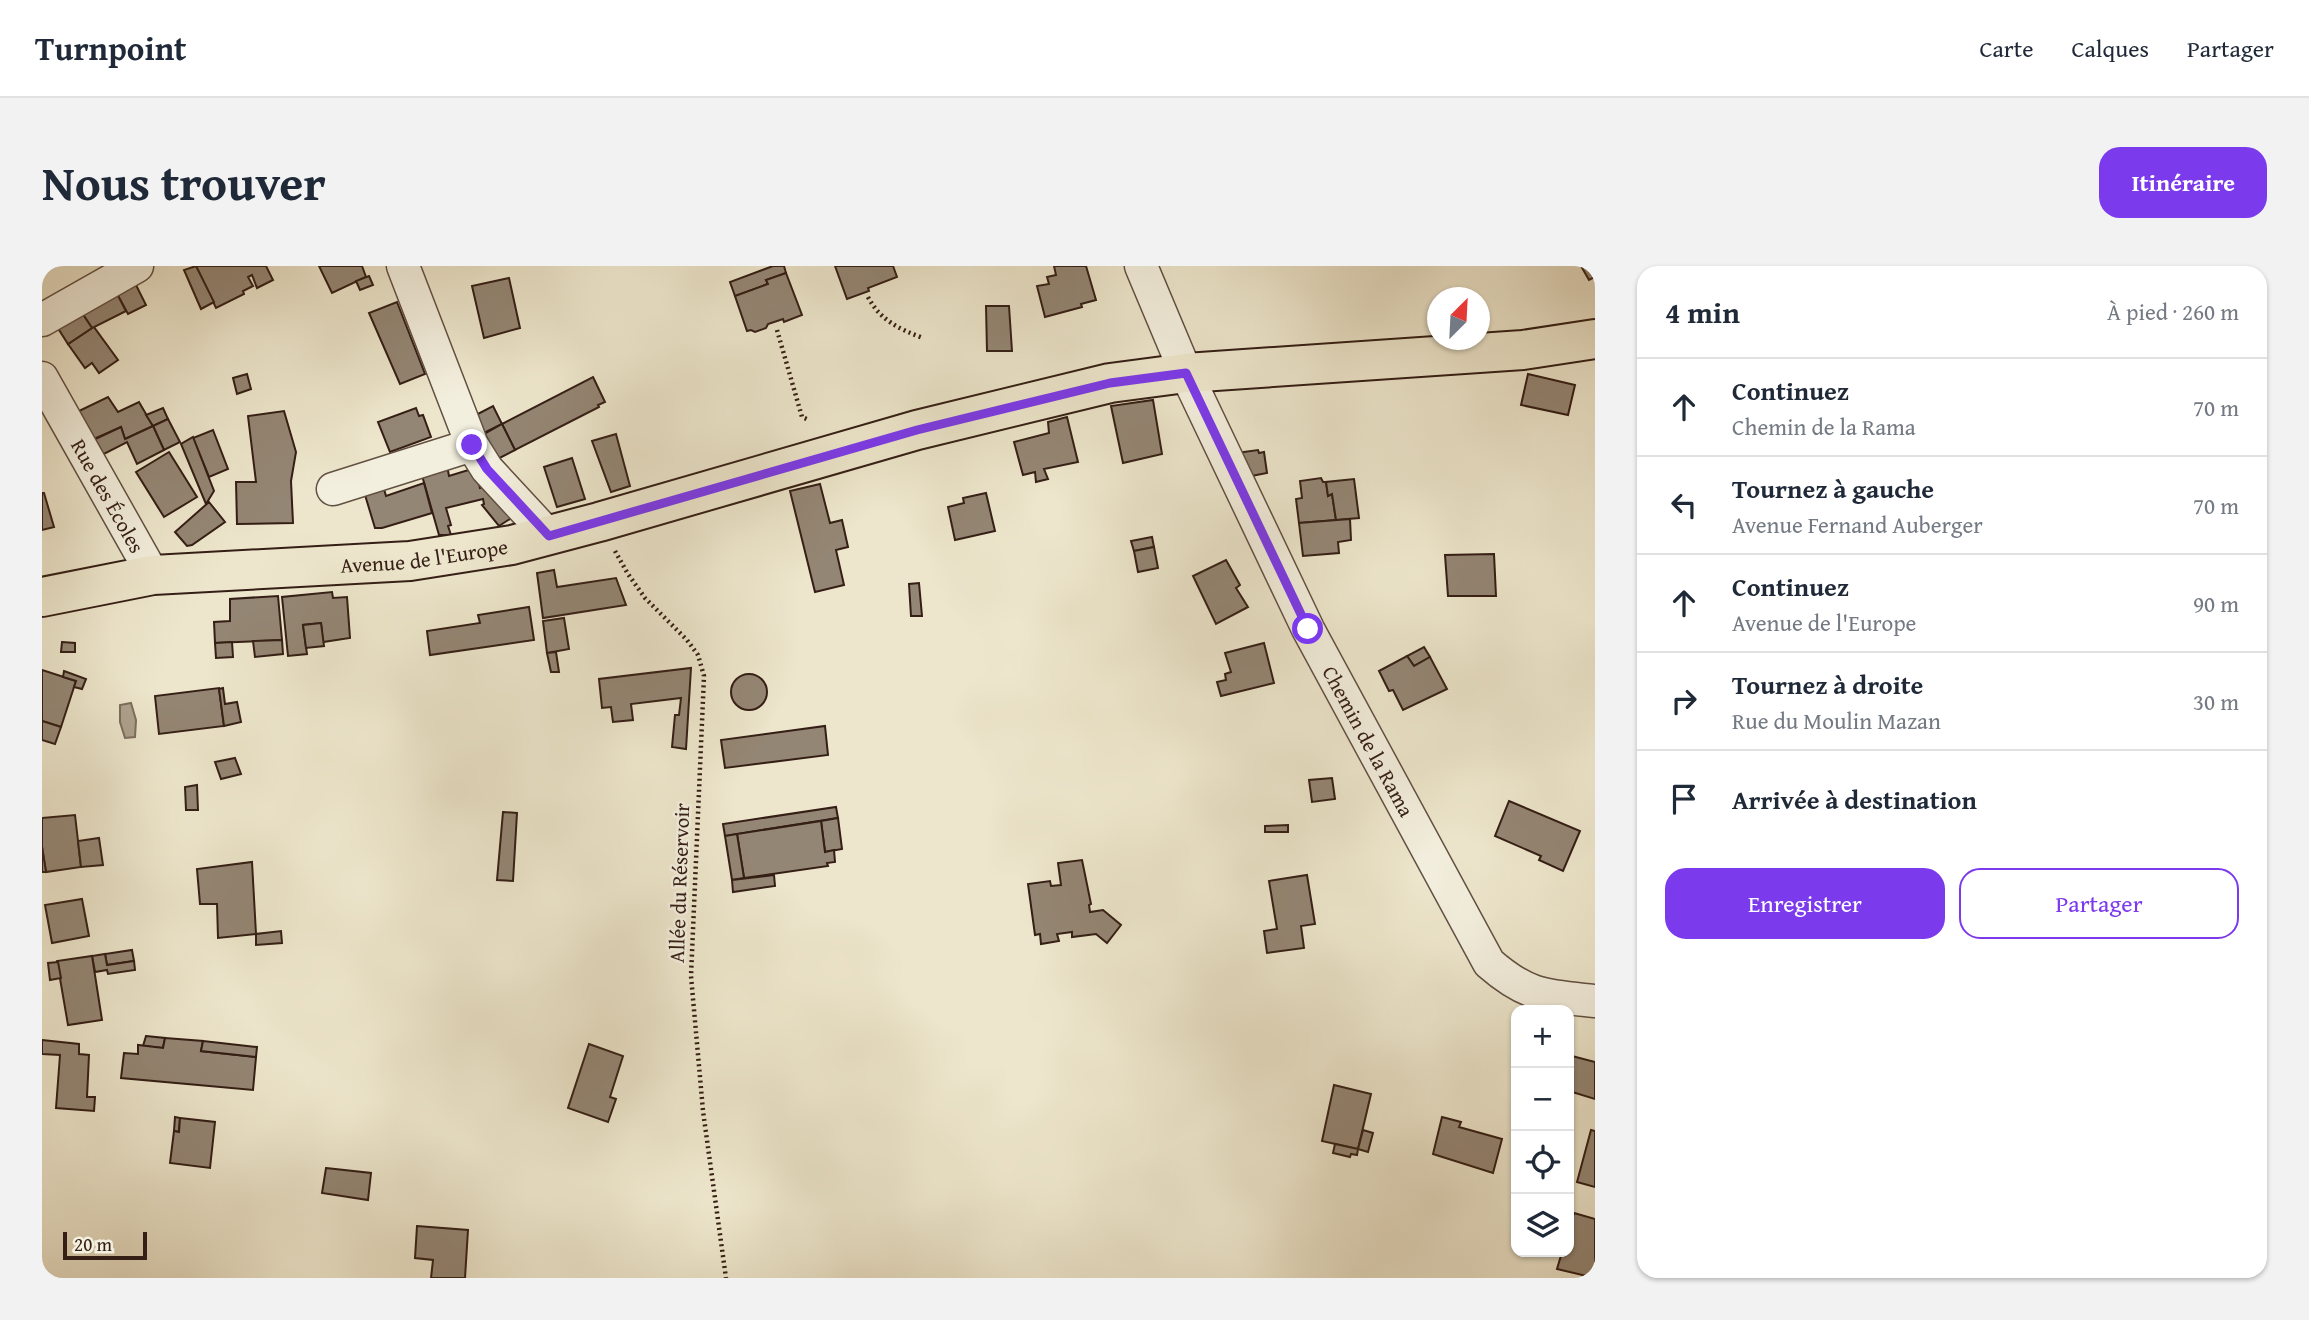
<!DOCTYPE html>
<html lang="fr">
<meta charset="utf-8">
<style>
body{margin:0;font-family:"Gentium Book Plus",serif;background:#f2f2f3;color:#1f2937}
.controls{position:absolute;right:21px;bottom:21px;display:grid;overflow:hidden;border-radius:14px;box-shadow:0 2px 5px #0004}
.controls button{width:63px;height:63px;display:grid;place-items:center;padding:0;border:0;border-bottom:2px solid #e0e1e3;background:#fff;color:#1f2937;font:35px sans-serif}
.compass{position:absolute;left:1385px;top:21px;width:63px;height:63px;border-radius:50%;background:#fff;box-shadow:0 2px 5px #0004;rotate:24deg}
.scale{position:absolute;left:21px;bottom:18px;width:84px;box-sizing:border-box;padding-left:7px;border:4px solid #341e15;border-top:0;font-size:19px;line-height:24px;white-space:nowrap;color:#341e15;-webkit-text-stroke:5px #f3efde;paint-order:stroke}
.stop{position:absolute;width:21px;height:21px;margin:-16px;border:5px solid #7c3aed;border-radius:50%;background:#fff}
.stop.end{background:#7c3aed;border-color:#fff;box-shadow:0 2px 7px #0008}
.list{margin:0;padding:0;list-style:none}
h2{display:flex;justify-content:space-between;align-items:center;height:91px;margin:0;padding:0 28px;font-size:30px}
h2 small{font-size:23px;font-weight:400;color:#747a83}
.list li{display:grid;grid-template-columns:46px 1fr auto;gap:21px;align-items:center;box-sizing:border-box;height:98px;padding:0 28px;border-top:2px solid #e0e1e3}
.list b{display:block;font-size:26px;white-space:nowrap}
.list p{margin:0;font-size:23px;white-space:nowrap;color:#747a83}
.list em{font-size:23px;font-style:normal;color:#747a83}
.actions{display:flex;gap:14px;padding:21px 28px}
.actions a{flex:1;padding:16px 0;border:2px solid #7c3aed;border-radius:21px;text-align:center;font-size:24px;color:#7c3aed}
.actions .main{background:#7c3aed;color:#fff}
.icon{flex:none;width:38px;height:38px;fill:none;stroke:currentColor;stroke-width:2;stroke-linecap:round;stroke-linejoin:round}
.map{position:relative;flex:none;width:1553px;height:1012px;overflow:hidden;border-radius:21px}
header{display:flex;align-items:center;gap:42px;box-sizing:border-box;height:98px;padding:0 35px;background:#fff;border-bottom:2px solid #e0e1e3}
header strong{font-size:33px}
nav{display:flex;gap:38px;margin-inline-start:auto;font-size:24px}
.intro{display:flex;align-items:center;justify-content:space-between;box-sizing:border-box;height:168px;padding:0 42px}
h1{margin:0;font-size:49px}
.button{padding:18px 32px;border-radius:21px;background:#7c3aed;color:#fff;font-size:24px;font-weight:700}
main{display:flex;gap:42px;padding:0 42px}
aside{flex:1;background:#fff;border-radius:21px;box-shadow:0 2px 5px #0004}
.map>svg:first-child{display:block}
.water{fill:#aea28e;stroke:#7d6d5e;stroke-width:2}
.building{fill:#948674;stroke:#341e15;stroke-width:2}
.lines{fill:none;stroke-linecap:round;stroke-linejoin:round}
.minor-casing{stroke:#625043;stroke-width:35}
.major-casing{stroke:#341e15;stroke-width:42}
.path{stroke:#341e15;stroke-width:4.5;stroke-dasharray:2 3.5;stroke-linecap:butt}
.minor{stroke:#f3efde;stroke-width:32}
.major{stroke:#ede6cc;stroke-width:38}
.route{stroke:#7c3aed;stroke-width:9}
.labels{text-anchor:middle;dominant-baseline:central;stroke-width:5;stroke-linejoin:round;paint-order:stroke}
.street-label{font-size:21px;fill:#341e15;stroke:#f3efde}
</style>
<header>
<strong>Turnpoint</strong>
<nav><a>Carte</a><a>Calques</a><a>Partager</a></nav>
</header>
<div class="intro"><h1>Nous trouver</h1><a class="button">Itinéraire</a></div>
<main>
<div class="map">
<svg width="1553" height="1012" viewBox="0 0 1553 1012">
<rect width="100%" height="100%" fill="#ede6cc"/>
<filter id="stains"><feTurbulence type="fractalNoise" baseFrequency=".00286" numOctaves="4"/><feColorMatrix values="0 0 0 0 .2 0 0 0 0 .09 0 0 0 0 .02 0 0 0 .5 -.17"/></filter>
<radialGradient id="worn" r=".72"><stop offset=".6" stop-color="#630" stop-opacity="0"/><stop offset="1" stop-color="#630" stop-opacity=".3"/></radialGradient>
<!-- water -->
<path class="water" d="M89,437L94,454L93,471L83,472L78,456V439Z"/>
<!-- building -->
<g class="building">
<path d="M154,0H224L231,14L215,22L210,9L206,11L211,20L201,25L202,28L174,42Z"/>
<path d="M154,0L172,36L159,43L142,4Z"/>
<path d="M277,0H320L324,11L290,27Z"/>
<path d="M731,0H742L744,7L724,14L726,18L693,30L688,16Z"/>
<path d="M793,0H851L855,11L826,22L827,25L805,33Z"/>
<path d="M1012,0H1044L1054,34L1039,38L1040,41L1003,51L995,20L1007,18L1005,11L1014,9Z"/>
<path d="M1539,0H1553V11L1547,14Z"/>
<path d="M744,7L760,49L742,56L741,53L726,58L724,62L713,66L709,64L705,65L693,30L726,18L724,14Z"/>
<path d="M327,10L331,19L318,24L314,15Z"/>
<path d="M467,12L478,62L442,72L430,20Z"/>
<path d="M93,17L104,39L86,48L74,26Z"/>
<path d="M73,24L84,45L52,61L76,94L57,107L50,97L43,102L26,78L50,62L36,41Z"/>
<path d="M355,36L383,108L358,118L327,47Z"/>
<path d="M944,40H967L970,85H945Z"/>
<path d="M36,41L50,62L26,78L12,56Z"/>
<path d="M205,108L209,123L195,128L191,112Z"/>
<path d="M1486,108L1533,119L1526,149L1479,139Z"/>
<path d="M551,111L563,136L556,139L557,141L473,184L460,158Z"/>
<path d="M66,131L76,146L97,136L111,160L83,173L79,161L52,173L37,145Z"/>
<path d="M1111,134L1120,188L1081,197L1069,140Z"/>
<path d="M451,140L460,158L438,169L430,151Z"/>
<path d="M121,142L126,153L111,160L104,149Z"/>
<path d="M374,142L377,150L381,149L389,171L348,186L336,156Z"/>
<path d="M242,145L254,186L249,215L251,257L195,258L194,216H214L206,150Z"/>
<path d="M1025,151L1036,196L1002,203L1006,213L994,216L993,206L981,209L972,176L1007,167L1006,156Z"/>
<path d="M126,153L138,176L122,184L111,160Z"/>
<path d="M460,158L473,184L450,196L437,171Z"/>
<path d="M111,160L122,184L95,198L85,176L58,190L49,175L79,161L83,173Z"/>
<path d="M171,164L186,203L167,211L151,172Z"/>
<path d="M574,168L588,220L569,226L550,175Z"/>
<path d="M151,171L172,225L164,238L139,178Z"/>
<path d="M1216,184L1217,187L1222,186L1225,207L1204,211L1194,187Z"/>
<path d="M127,186L155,231L122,251L94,206Z"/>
<path d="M530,192L543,233L515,241L502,201Z"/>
<path d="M405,199L407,210L433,202L438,222L448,219L471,251L457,260L440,239L442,238L441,233L404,242L409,259L406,260L409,269H397L379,206Z"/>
<path d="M1279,212L1281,216H1284L1286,230L1290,228L1294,254L1257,257L1254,233L1260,232L1258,215Z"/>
<path d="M1312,213L1317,252L1294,254L1290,228L1286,230L1284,216Z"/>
<path d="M382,217L390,247L340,262H333L323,229L342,223L344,230Z"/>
<path d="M778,218L788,257L800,254L806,281L794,284L802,319L773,326L748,225Z"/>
<path d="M0,227H2L12,261L0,264Z"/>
<path d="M944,227L953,265L913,274L906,241L922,237L921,232Z"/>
<path d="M167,236L183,256L150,279L145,280L133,266Z"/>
<path d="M1308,253L1309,274L1296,276L1297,287L1261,290L1257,257Z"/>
<path d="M1110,271L1112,281L1092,285L1089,275Z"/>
<path d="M1112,281L1116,302L1096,306L1092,285Z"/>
<path d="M1452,288L1454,330H1406L1403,289Z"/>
<path d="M1184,294L1198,319L1194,322L1206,341L1174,358L1151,310Z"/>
<path d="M512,304L515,321L574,312L584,339L501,352L495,307Z"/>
<path d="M877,317L880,350H869L867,318Z"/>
<path d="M290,326L291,332L305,331L308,372L281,376L279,357L261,359L265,388L246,390L240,331Z"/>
<path d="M236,330L240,374L173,377L172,356L188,355V333Z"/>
<path d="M487,341L492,374L388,389L385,365L438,357L436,349Z"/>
<path d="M522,352L527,383L505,387L501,355Z"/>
<path d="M279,357L282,380L264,382L261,359Z"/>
<path d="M240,374L241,388L213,391L211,375Z"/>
<path d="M20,376L33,377V386H19Z"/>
<path d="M190,376L191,391L174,392L173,377Z"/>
<path d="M1222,377L1232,417L1179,430L1175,416L1184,414L1183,408L1189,406L1183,387Z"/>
<path d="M1382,381L1388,391L1372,400L1365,390Z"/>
<path d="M514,386L517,406H509L505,387Z"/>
<path d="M1365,390L1372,400L1388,391L1405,423L1361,444L1351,424L1347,425L1337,405Z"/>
<path d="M649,402L644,483L630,481L633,449H637L639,432L589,438L591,454L571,456L569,441L560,442L557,413Z"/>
<path d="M0,404L34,415L19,461L0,455Z"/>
<path d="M22,405L44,413L40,423L32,421L34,415L21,411Z"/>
<circle cx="707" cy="426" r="18"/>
<path d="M177,422L182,460L117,468L113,430Z"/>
<path d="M181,422L183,438L195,436L199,456L182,460L177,423Z"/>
<path d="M0,455L19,461L13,478L0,474Z"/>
<path d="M783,460L786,489L683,502L679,474Z"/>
<path d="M193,492L199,508L179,513L173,496Z"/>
<path d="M1290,512L1293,533L1270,536L1267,514Z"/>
<path d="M155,519L156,544H144L143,521Z"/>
<path d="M1467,535L1538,565L1521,605L1497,594L1499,590L1453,570Z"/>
<path d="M794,541L796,552L683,570L681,558Z"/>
<path d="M461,546L475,547L471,615L455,614Z"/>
<path d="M33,549L39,601L4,606L0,581V552Z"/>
<path d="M796,552L800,583L783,586L779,555Z"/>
<path d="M779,555L783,586L792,584L793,596L785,597L786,600L702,612L695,568Z"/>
<path d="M1246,559V566H1223V560Z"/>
<path d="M695,568L702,612L690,614L683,570Z"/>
<path d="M57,572L61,599L39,601L36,575Z"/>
<path d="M0,581L4,606H0Z"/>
<path d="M1040,594L1049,638L1047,639L1048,646L1061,644L1079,659L1065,677L1054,668L1030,671V666L1015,668L1017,675L999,678L998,668L993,669L986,618L1008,615L1009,620L1019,619L1016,597Z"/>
<path d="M210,596L214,668L176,672L175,638H158L155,603Z"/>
<path d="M732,609L733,620L691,626L690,614Z"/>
<path d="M1265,609L1273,658L1259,660L1262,682L1225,687L1222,665L1235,663L1227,615Z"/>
<path d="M40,633L47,670L10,677L3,639Z"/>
<path d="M239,665L240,677L214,679V668Z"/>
<path d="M90,684L92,695L65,699L63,688Z"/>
<path d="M63,688L65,699L92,695L93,704L66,708L65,704L53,706L50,690Z"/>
<path d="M50,690L60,754L26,759L15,695Z"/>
<path d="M16,696L19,712L8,714L6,697Z"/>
<path d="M104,770L123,772L121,782L101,780Z"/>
<path d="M123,772L161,775L159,785L214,791L211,824L79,812L82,787L96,788V779L121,782Z"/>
<path d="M0,774L37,778V788L47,789L45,831H53L52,845L14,842L18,789L0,788Z"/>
<path d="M161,775L215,781L214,791L159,785Z"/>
<path d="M547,778L581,790L568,831L574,833L566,856L526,842Z"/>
<path d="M1530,790L1553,796V833L1527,825V799Z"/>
<path d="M1292,819L1329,828L1316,883L1280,875Z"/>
<path d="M133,851L138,852L137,866L132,865Z"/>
<path d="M1400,851L1419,856L1417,861L1460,873L1451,907L1391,888Z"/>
<path d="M138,852L173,856L168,902L128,897L132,865L137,866Z"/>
<path d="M1321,864L1331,867L1326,886L1316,883Z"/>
<path d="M1549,864L1553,865V921L1535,916Z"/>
<path d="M1293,878L1316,883L1315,889L1309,888L1308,891L1291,887Z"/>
<path d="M284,902L329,907L326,934L280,927Z"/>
<path d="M1532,947L1553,953V1012L1515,1003L1520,986H1527V963Z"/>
<path d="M375,960L426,964L423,1012H389L391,994L373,992Z"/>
</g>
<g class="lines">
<defs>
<g id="minor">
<path d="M361,0L430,179L445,203L507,270"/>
<path id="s1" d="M1099,0L1144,107L1266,363L1447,697C1486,731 1504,730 1553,735"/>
<path d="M0,54L95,0"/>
<path id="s2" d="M0,112L111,309"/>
<path d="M291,223L430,179"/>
</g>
<g id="major">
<path id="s3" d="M0,331L111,309L368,295L470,279L557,256L875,164L1068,117L1144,107L1481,84L1553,73"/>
</g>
</defs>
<!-- minor casing -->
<use href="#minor" class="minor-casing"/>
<!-- major casing -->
<use href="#major" class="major-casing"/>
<!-- path -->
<g class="path">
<path d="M826,31C838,54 857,63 881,72"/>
<path d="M735,64L760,151L767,154"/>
<path d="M573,285L586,308L603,332L645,374L656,389L662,410L649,710L661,845L684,1012"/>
</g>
<!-- minor -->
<use href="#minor" class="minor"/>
<!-- major -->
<use href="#major" class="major"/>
</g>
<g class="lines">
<!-- route -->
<path class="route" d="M430,179L445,203L507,270L875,164L1068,117L1144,107L1266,363"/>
</g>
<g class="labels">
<!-- street labels -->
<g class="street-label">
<text stroke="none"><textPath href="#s2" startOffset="135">Rue des Écoles</textPath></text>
<text stroke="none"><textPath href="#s3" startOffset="385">Avenue de l'Europe</textPath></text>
<text stroke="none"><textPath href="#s1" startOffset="527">Chemin de la Rama</textPath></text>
<text transform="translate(637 617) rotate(-88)">Allée du Réservoir</text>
</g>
</g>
<rect width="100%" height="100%" filter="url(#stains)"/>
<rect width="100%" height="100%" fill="url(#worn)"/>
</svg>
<div class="controls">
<button>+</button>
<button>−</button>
<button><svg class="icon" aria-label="locate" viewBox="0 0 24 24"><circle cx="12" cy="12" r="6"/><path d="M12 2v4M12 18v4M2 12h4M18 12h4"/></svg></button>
<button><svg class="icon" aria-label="layers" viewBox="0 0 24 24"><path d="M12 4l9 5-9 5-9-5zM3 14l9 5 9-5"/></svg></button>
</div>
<svg class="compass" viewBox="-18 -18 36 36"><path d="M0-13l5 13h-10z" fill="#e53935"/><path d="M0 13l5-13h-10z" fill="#747a83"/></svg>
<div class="scale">20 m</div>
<div class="stop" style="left:1266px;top:363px"></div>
<div class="stop end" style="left:430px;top:179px"></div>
</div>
<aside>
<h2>4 min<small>À pied · 260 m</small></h2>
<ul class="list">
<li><svg class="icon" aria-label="ahead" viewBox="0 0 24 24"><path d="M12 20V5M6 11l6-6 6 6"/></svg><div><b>Continuez</b><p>Chemin de la Rama</p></div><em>70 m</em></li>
<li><svg class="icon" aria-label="left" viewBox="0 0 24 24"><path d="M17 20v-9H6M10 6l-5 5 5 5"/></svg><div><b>Tournez à gauche</b><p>Avenue Fernand Auberger</p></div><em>70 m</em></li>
<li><svg class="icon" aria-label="ahead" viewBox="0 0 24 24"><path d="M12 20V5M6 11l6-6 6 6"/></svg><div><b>Continuez</b><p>Avenue de l'Europe</p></div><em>90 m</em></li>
<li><svg class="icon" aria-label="right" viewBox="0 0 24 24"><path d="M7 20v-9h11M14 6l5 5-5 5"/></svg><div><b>Tournez à droite</b><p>Rue du Moulin Mazan</p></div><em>30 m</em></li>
<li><svg class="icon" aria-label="arrive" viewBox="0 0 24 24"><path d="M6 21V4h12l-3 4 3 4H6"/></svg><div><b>Arrivée à destination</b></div></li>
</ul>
<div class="actions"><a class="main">Enregistrer</a><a>Partager</a></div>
</aside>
</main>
